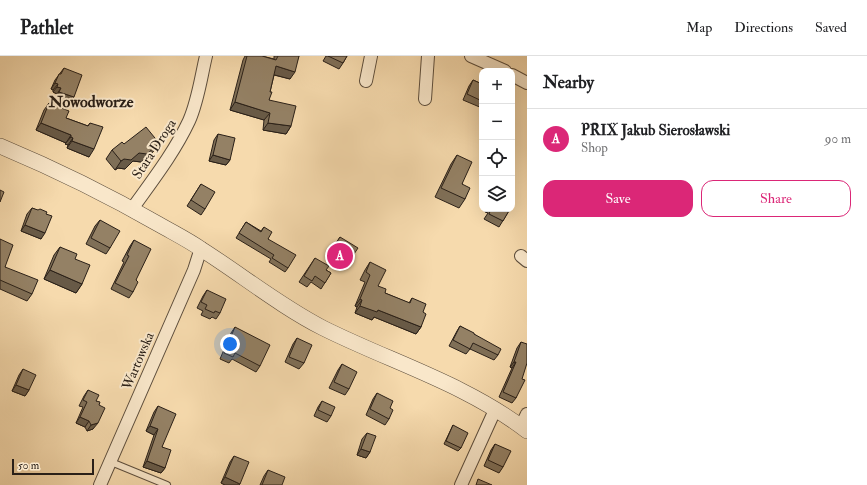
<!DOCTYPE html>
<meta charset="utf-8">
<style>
body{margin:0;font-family:"IM FELL Double Pica",serif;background:#f6f6f6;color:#202124}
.controls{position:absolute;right:12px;top:12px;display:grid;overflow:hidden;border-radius:8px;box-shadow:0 4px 16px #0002}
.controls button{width:36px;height:36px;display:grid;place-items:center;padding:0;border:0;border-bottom:1px solid #e0e0e0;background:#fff;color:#202124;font:20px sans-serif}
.scale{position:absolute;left:12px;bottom:10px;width:82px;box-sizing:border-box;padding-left:4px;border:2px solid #2a2018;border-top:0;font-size:11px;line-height:14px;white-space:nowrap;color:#2a2018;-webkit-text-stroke:3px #f9e7ca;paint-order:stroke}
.you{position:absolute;left:230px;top:288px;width:14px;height:14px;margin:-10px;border:3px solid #fff;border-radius:50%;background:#1a73e8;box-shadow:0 0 0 6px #1a73e833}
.badge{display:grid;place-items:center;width:26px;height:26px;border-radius:50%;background:#db2777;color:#fff;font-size:13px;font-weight:700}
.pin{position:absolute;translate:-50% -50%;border:2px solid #fff;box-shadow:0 1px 4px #0006}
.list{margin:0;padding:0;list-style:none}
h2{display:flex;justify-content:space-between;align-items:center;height:52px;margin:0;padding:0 16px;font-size:17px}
h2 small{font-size:13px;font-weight:400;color:#757577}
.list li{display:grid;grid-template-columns:26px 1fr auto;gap:12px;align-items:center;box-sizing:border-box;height:60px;padding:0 16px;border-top:1px solid #e0e0e0}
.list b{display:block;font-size:15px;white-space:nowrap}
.list p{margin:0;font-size:13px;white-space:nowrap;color:#757577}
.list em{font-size:13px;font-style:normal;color:#757577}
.actions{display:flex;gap:8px;padding:12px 16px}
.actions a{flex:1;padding:9px 0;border:1px solid #db2777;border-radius:12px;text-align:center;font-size:14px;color:#db2777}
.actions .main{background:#db2777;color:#fff}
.icon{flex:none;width:22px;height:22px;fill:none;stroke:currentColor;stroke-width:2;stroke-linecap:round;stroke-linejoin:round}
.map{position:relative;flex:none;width:527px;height:429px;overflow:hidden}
header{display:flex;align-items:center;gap:24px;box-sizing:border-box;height:56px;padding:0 20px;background:#fff;border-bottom:1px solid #e0e0e0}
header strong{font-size:19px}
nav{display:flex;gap:22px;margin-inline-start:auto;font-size:14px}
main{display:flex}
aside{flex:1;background:#fff}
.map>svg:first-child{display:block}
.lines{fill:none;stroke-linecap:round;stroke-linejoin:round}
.service-casing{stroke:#5d4e3d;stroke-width:8}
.minor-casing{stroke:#5d4e3d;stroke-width:14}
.tertiary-casing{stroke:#5d4e3d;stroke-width:16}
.service{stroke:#f9e7ca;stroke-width:6}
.minor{stroke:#f9e7ca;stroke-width:12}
.tertiary{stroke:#f9e7ca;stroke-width:15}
.wall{fill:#7f6f57;stroke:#2a2018}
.shaded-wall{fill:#685a47;stroke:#2a2018}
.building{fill:#948165;stroke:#2a2018}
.labels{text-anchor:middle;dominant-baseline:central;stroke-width:4;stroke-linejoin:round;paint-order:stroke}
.street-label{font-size:14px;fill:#2a2018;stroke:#f9e7ca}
.quarter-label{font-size:16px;font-weight:bold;fill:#2a2018;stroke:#f9e7ca}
</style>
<header>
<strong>Pathlet</strong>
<nav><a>Map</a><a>Directions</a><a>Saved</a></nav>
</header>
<main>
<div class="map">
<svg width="527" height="429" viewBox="0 0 527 429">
<rect width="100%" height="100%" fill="#f6daad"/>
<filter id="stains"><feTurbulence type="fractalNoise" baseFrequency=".005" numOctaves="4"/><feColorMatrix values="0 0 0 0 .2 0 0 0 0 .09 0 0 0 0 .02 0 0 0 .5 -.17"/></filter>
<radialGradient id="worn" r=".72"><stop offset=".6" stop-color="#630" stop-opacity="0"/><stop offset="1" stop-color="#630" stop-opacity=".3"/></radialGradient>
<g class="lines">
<defs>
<path id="service" d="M111,406L167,429"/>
<g id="minor">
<path d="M471,0L505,15"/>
<path d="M512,19L527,27"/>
<path d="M366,25L371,0"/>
<path d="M425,43L428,0"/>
<path d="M132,153C152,125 174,97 189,65C198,45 201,21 206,0"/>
<path d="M521,200L527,205"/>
<path d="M521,370L527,358"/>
<path d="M100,429L194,214L201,192"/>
<path d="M461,429L495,354"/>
</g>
<path id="tertiary" d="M0,90C55,113 108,139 160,169C174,177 188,184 201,193C242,219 280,250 323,272C391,306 466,328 527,375"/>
</defs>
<!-- service casing -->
<use href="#service" class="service-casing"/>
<!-- minor casing -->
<use href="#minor" class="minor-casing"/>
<!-- tertiary casing -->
<use href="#tertiary" class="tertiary-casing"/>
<!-- service -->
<use href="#service" class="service"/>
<!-- minor -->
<use href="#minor" class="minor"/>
<!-- tertiary -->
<use href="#tertiary" class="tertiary"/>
</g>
<!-- wall -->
<g class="wall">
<path d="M245,0H262L274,3V0H299L290,23L274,19L270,36L269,44L291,70L286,78L263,74L264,64L230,54L243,4Z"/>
<path d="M326,0H347L343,7L339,13L323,5Z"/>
<path d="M64,12L69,47L55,42L57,38L53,36V34L51,33L55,24Z"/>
<path d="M473,24L482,28V52L463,44L469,30Z"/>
<path d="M49,47L66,62L88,70L90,67L89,101L67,92L68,89L65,88L66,87L36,74L44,54Z"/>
<path d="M218,78L230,104L226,109L209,105L214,84Z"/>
<path d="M124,88L153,96L141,106L133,105L125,113L118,112L115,114L106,103L112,94Z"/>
<path d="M457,99L465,143L459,152L435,141L451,108Z"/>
<path d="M201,128L205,153L201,159L187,150Z"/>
<path d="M32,152L46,158L41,183L21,175L27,158Z"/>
<path d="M487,153H510L499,171L484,163L488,157L485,156Z"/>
<path d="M100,164L110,192L106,198L86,188L95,170Z"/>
<path d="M246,166L261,175L264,171L268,183L288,212L285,216L269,206L271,203L236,182Z"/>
<path d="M340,181L348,207L344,212L327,201Z"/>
<path d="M0,183L5,211L32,238L27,245L0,233Z"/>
<path d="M134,184L136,224L133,236L129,242L111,233L124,206L122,205L130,190Z"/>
<path d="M60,191L75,203L82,228L76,237L44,223L54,199Z"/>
<path d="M315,202L326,214L331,217L321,233L311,226L307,231L299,226Z"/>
<path d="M370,206L378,230L385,237L409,247L412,242L423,256L421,271L416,278L374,261L372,264L355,257L357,251L355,250L365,226L360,224L365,214Z"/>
<path d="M207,234L220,257L216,263L212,261L210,263L201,259L203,255L197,252L203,240Z"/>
<path d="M460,270L474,278L498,299L494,304L470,293L466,298L449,290L457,275Z"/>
<path d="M235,271L260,310L256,316L232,303L229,307L220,303L231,277Z"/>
<path d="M297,282L304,307L299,313L285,306L293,288Z"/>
<path d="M521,286L516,342L512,347L499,341L512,312L510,311L517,292Z"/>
<path d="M342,308L349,333L345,339L329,332L338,314Z"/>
<path d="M23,313L29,334L25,340L12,335L19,319Z"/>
<path d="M88,334L99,349L93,373L87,375L85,371L76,367L83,351L79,350L84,340Z"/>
<path d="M377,337L390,352L389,363L385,369L366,359L373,343Z"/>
<path d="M322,345L331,360L327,366L314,360L318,351Z"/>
<path d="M158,350L162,391L165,412L161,417L143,411L154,379L146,375L154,356Z"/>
<path d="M453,369L461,392L458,395L444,388Z"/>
<path d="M367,377L370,396L366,402L357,399L362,383Z"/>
<path d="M495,388L503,411L499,417L484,410L491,394Z"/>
<path d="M234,400L240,428L239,429H225L221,427L230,406Z"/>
<path d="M268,414L282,429H260L264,420Z"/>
</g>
<!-- shaded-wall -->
<g class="shaded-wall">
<path d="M276,10L295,16L290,23L271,18Z"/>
<path d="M55,27L58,28L53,34L51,33Z"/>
<path d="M57,31L61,32L57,38L53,36Z"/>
<path d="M59,36L74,41L69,47L55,42Z"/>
<path d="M235,46L270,57L264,64L230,54Z"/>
<path d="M41,67L71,79L66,87L36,74Z"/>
<path d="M268,67L291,70L286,78L263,74Z"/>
<path d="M71,81L73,82L68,89L65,88Z"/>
<path d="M72,85L94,93L89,101L67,92Z"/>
<path d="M159,87L153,96L141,106L133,105L125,113L118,112L115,114L121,105L124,103Z"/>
<path d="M213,99L230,104L226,109L209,105Z"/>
<path d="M25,169L45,177L41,183L21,175Z"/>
<path d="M50,214L82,228L76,237L44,223Z"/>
<path d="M360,243L362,244L357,251L355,250Z"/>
<path d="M360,250L378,254L421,271L416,278L374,261L372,264L355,257Z"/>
<path d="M514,306H516L512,312L510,311Z"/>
<path d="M16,329L29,334L25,340L12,335Z"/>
<path d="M80,361L89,365L85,371L76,367Z"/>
<path d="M98,367L93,373L87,375L91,369Z"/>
<path d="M150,370L158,373L154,379L146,375Z"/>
<path d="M361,393L370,396L366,402L357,399Z"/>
<path d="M147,405L165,412L161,417L143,411Z"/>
<path d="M225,421L240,428L239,429H225L221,427Z"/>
</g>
<!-- building -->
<g class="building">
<path d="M247,0H262L276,4L278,0H299L295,16L276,10L270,36H272L269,44L296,50L291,70L268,67L270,57L235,46Z"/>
<path d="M328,0H347L343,7Z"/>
<path d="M64,12L82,19L74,41L59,36L61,32L57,31L58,28L55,27L59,18H61Z"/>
<path d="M473,24L482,28V45L467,38Z"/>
<path d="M49,47L69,55L66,62L88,70L90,67L103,71L94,93L72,85L73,82L71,81V79L41,67Z"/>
<path d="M146,71L159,87L147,98L139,97L131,104L124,103L121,105L112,94L122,86L124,88Z"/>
<path d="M218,78L235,82L230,104L213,99Z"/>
<path d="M457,99L472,106L462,128L470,132L465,143L441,132Z"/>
<path d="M201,128L215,136L205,153L191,144Z"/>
<path d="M0,134L4,136L0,146Z"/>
<path d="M32,152L38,154L40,153L47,156L46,158L52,160L45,177L25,169Z"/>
<path d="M491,153H510L503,165L489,158Z"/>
<path d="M100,164L120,175L110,192L91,182Z"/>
<path d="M246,166L261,176L264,171L272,176L268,183L296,199L288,212L272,202L274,199L239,177Z"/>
<path d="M340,181L358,192L348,207L331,195Z"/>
<path d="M0,183L13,189L5,211L38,224L32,238L0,224Z"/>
<path d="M134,184L151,193L136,224L138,226L133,236L115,227L129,200L127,199Z"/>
<path d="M60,191L77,198L75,203L90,209L82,228L50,214Z"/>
<path d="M315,202L329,210L326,214L331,217L325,227L315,220L312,225L304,220Z"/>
<path d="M370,206L386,214L378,230L386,233L385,237L410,247L412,242L426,248L423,256L426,258L421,271L378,254L377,256L360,250L362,244L360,243L370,219L366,216Z"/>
<path d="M207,234L226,243L220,257L215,255L214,257L205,253L207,249L201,246Z"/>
<path d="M460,270L474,277V278L501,293L498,299L473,287L470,293L453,284Z"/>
<path d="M235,271L270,289L260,310L235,297L233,301L224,297Z"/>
<path d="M297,282L312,289L304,307L289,301Z"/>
<path d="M521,286L527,288V307L522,323L525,324L516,342L503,336L516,306H514Z"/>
<path d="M342,308L357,316L349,333L334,326Z"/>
<path d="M23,313L36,319L29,334L16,329Z"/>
<path d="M88,334L99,339L96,345L100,346L99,349L105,352L98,367L91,369L89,365L80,361L87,346L83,344Z"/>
<path d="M377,337L393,345L390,352L393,354L389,363L370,353Z"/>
<path d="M322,345L335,351L331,360L318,354Z"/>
<path d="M158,350L176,358L162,391L171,394L165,412L147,405L158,373L150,370Z"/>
<path d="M453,369L468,377L461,392L446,385Z"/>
<path d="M367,377L376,380L370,396L361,393Z"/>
<path d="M495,388L511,395L503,411L488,404Z"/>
<path d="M234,400L249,406L240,428L225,421Z"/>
<path d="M268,414L285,421L282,429H262Z"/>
<path d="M478,423L492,429H476Z"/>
</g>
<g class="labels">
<!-- street labels -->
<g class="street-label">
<text transform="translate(154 93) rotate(-57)">Stara Droga</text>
<text transform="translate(138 305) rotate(-67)">Wartowska</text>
</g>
<!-- quarter labels -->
<g class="quarter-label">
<text x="91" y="46">Nowodworze</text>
</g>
</g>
<rect width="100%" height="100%" filter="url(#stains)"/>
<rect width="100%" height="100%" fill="url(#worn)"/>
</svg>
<div class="controls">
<button>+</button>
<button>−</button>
<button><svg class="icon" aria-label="locate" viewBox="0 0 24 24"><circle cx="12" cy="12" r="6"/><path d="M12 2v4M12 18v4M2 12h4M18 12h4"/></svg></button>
<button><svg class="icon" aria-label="layers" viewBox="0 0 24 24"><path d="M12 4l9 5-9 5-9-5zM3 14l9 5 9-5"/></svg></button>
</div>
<div class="scale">50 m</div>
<div class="you"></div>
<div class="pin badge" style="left:340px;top:200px">A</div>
</div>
<aside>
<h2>Nearby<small></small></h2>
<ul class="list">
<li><span class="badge">A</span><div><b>PRIX Jakub Sierosławski</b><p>Shop</p></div><em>90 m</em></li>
</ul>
<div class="actions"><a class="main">Save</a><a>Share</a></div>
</aside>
</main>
